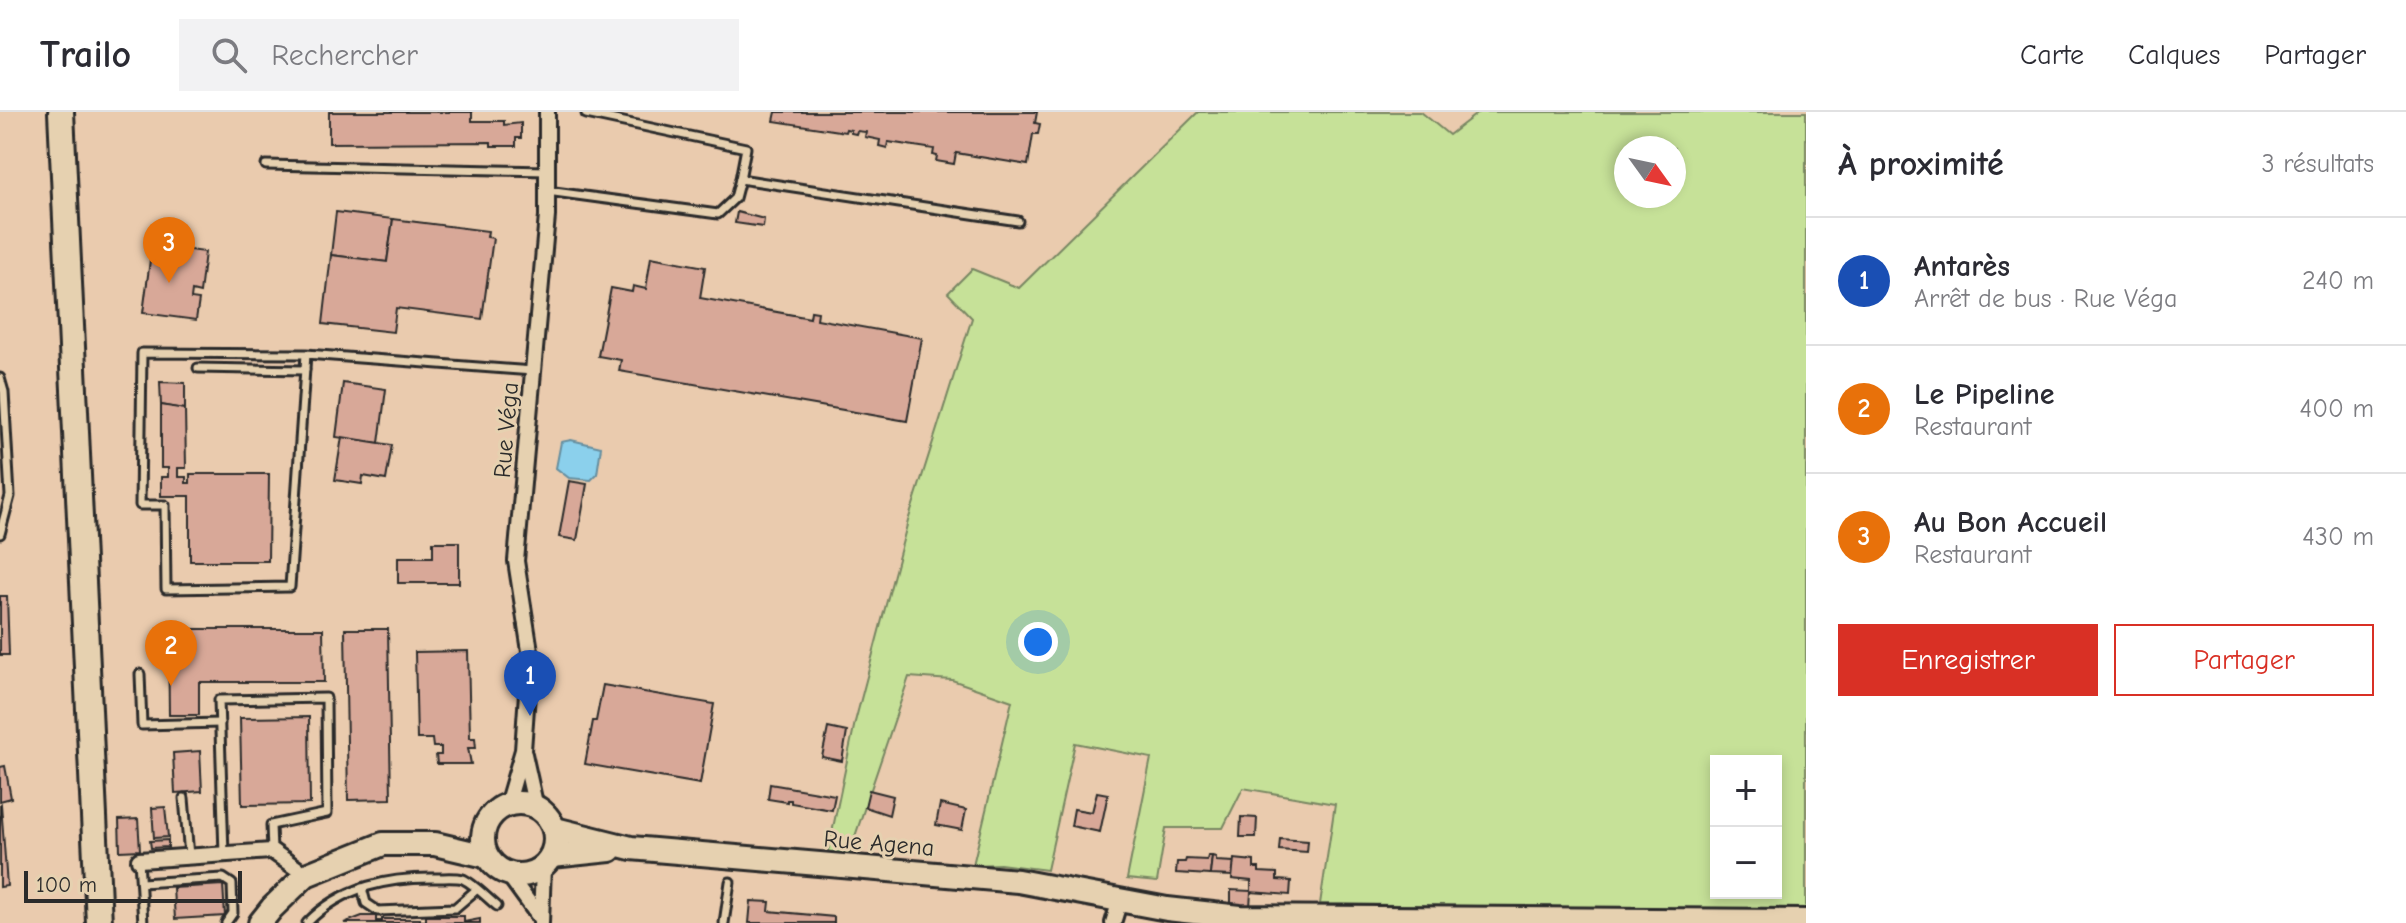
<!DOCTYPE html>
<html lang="fr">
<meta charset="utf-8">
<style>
body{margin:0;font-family:"Comic Neue",sans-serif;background:#f2f2f3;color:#2b2b33}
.controls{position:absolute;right:24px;bottom:24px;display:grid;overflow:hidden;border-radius:0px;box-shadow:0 4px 12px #0003}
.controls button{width:72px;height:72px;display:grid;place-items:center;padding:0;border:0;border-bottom:2px solid #e1e1e2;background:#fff;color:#2b2b33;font:40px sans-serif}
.compass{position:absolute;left:1614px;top:24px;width:72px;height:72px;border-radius:50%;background:#fff;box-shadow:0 4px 12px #0003;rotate:123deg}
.scale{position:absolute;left:24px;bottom:20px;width:218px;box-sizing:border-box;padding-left:8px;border:4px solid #2b2b2b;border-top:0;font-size:22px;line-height:28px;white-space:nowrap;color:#2b2b2b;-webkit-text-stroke:6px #e6d1b0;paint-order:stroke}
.you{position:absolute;left:1038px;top:530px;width:28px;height:28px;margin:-20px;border:6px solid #fff;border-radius:50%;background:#1a73e8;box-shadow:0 0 0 12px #1a73e833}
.badge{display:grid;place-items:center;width:52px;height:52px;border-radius:50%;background:#d93025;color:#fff;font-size:26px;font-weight:700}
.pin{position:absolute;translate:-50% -66px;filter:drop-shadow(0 2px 4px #0008)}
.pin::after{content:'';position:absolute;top:42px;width:28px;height:24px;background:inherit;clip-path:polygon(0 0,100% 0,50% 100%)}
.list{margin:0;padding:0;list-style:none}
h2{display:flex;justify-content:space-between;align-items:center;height:104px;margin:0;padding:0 32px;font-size:34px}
h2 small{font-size:26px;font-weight:400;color:#7c7c81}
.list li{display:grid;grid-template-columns:52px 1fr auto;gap:24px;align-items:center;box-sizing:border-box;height:128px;padding:0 32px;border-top:2px solid #e1e1e2}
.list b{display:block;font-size:30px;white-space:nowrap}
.list p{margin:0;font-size:26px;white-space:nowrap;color:#7c7c81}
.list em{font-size:26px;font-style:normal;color:#7c7c81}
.actions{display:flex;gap:16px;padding:24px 32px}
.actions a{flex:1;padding:18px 0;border:2px solid #d93025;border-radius:0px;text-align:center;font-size:28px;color:#d93025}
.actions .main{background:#d93025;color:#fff}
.icon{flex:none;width:44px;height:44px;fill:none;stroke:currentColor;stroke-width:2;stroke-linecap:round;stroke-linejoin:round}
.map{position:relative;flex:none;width:1806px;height:811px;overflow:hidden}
header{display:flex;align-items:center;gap:48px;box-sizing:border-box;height:112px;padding:0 40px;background:#fff;border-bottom:2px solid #e1e1e2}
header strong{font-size:38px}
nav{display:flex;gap:44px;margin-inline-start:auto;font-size:28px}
.search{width:560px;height:72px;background:#f2f2f3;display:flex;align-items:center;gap:20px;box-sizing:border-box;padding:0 28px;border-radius:0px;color:#7c7c81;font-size:30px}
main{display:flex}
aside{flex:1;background:#fff}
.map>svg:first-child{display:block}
.green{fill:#c6e198;stroke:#788662;stroke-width:2;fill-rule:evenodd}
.water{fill:#8bd0ec;stroke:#658e9f;stroke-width:2}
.building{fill:#d8a898;stroke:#2b2b2b;stroke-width:2}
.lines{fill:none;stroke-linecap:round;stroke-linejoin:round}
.lane-casing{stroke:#2b2b2b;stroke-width:13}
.street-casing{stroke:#2b2b2b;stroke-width:20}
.secondary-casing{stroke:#2b2b2b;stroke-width:28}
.primary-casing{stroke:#2b2b2b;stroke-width:30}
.lane{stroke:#e6d1b0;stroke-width:7}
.street{stroke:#e6d1b0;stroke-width:14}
.secondary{stroke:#e6d1b0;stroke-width:22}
.primary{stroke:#e6d1b0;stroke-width:24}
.labels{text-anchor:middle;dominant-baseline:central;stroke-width:6;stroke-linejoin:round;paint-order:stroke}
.street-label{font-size:24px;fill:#2b2b2b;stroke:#e6d1b0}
</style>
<header>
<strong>Trailo</strong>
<div class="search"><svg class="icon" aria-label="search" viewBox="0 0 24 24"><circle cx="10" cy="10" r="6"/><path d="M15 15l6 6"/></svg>Rechercher</div>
<nav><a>Carte</a><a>Calques</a><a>Partager</a></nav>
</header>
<main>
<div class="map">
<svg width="1806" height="811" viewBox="0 0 1806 811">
<rect width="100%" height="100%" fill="#eacbae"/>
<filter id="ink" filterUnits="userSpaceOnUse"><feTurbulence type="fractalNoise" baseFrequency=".0125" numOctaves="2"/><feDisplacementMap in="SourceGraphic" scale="16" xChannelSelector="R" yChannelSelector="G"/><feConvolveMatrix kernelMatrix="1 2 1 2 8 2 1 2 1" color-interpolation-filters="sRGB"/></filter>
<g filter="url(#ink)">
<!-- green -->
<path class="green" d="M1198,0H1421L1449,23L1479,0H1806V798L1320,792L1335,692L1243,676L1223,716H1166L1157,770L1127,767L1151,646L1075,631L1047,758L1000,752L973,753L1012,589L952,568L909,565L848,745L828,740L855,610L908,409L972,206L948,181L972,157L1019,176ZM1626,36H1674V84H1626ZM1716,649H1776V781H1716Z"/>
<!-- water -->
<path class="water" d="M571,328L601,335L597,362L591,368L569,366L556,356L561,330Z"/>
<!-- building -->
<g class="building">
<path d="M329,0H472V9H504V13L521,11V26H516V34H491V30L329,31Z"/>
<path d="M776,0H1037L1035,11L1040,12L1038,22H1033L1028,53L956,41L954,52L936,49L937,44L933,43L934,37L888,30L887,36L879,34L880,28L865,25L866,20L857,19L856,22L851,21V18L846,17L845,20L774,9Z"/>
<path d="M336,100L393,107L387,150L331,143Z"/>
<path d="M737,100L764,107L763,115L735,111Z"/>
<path d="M393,107L488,119L487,125L493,126L482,207L396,196L393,220L323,212L331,143L387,150Z"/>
<path d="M152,133L205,140L200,181L192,179L191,187L199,188L196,208L143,201Z"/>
<path d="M651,145L705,155L700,186L810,206L811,199L818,200L817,207L922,226L907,309L619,259L621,248L598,244L611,176L632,180L633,174L646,177Z"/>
<path d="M160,270L185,271V297L161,293Z"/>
<path d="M343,271L386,277L379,331L336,325Z"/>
<path d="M161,293L185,297L186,356H178V365H186V371H190V362H269L268,449H190V384H161V365H168V356H161Z"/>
<path d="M342,325L392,333L386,368L363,364L362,372L335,368Z"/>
<path d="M569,369L587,372L577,428L559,425Z"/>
<path d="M433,430H459V471H398V445H433Z"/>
<path d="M0,484H7L9,543H0Z"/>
<path d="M168,517H323L324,570H199V603H169Z"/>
<path d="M345,517H388L391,687L348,688Z"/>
<path d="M468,539L470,626H475L476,636H468L471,652H437L436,643H441V635H433L432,627H417L415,540Z"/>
<path d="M603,573L714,592L700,672L585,652L593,609H596Z"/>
<path d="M309,605L310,692L242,693L240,606Z"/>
<path d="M828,616L847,620L842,649L822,645Z"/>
<path d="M200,639L202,679L175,681L173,641Z"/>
<path d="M5,654L11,686L0,689V655Z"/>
<path d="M770,672L835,683L832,698L791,691V688H787V690L768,687Z"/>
<path d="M869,678L893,684L889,703L865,695Z"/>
<path d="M1097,680L1108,682L1100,720L1071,714L1074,697L1092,700Z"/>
<path d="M1,692L7,774L0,775V693Z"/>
<path d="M940,692L966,698L962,718L936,713Z"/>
<path d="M165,695L168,725L154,726L152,696Z"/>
<path d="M1241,705L1257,706L1256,725H1240Z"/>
<path d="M138,707L140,738L120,739L119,708Z"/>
<path d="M1280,727L1308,729L1307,740L1279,738Z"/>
<path d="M150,729L168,728V735L151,736Z"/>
<path d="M1208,744H1212L1210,763L1176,761L1177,750H1185L1186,747L1207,748Z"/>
<path d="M1212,744L1216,745V749L1234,750L1233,764L1210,763Z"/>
<path d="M1234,747L1254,749V756H1259V760L1277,761V768L1291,769L1290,783L1251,780L1250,795L1231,794V778L1251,779V769L1232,767Z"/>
<path d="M223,773L225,804L175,807L173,776Z"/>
<path d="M751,789L770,790L769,799L834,805V811H749Z"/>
<path d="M362,804H376V809H382V807H420V809H426V804H464V810L480,807V811H344Z"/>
</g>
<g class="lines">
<defs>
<g id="lane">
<path d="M586,2L746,36L740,67"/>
<path d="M266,53L547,59"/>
<path d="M547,79L718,102L735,86L740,67L1018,109"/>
<path d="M306,242L142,241L140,393H165L166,477L290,475L306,242L533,259"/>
<path d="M198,256L305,258"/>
<path d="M0,266L4,280L10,384L0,422"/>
<path d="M140,562L142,613L220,611"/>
<path d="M184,686L189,744"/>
<path d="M224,742L219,588L326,586L327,701L271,713L272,739"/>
<path d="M139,748L143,811"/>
<path d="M141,771L223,766L232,772L233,801L226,811"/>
<path d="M362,776L366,791L378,799L455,796L476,778"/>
<path d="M307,811C343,774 389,765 438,766C445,766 456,765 463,767C474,772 487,786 497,794"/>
<path d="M724,811L730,770"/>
</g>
<g id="street">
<path d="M524,642L536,696"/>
<path d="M507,693L523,638L530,539L516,449L547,104V0"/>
<path d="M139,748L272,739L306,763"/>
<path d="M508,762L540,806"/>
<path d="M541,811L543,754"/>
<path d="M1113,811L1120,788"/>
</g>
<g id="secondary">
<circle cx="519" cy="727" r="36"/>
<path d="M555,717L631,736L1018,769L1167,797L1240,805L1806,809"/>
<path d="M552,744L610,738"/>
<path d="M260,811L272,796L306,763L383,732H435L486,744"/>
</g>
<path id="primary" d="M61,0L99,811"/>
</defs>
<!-- lane casing -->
<use href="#lane" class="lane-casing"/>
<!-- street casing -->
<use href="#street" class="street-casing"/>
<!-- secondary casing -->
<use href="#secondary" class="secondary-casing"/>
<!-- primary casing -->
<use href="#primary" class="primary-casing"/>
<!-- lane -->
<use href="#lane" class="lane"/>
<!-- street -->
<use href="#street" class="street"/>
<!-- secondary -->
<use href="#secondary" class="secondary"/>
<!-- primary -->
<use href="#primary" class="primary"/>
</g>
</g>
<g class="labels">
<!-- street labels -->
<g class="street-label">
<text transform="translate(506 318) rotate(-85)">Rue Véga</text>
<text transform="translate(879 731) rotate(5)">Rue Agena</text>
</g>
</g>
</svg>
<div class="controls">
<button>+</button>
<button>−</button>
</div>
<svg class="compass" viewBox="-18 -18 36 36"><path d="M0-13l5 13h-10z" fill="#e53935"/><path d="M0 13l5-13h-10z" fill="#7c7c81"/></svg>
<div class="scale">100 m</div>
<div class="you"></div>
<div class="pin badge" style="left:530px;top:604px;background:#1a4fb4">1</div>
<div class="pin badge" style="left:171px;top:574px;background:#e8710a">2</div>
<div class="pin badge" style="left:169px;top:171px;background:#e8710a">3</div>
</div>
<aside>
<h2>À proximité<small>3 résultats</small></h2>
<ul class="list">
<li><span class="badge" style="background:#1a4fb4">1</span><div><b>Antarès</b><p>Arrêt de bus · Rue Véga</p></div><em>240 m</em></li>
<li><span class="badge" style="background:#e8710a">2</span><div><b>Le Pipeline</b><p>Restaurant</p></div><em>400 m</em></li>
<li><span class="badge" style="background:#e8710a">3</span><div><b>Au Bon Accueil</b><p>Restaurant</p></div><em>430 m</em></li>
</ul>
<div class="actions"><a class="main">Enregistrer</a><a>Partager</a></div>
</aside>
</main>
